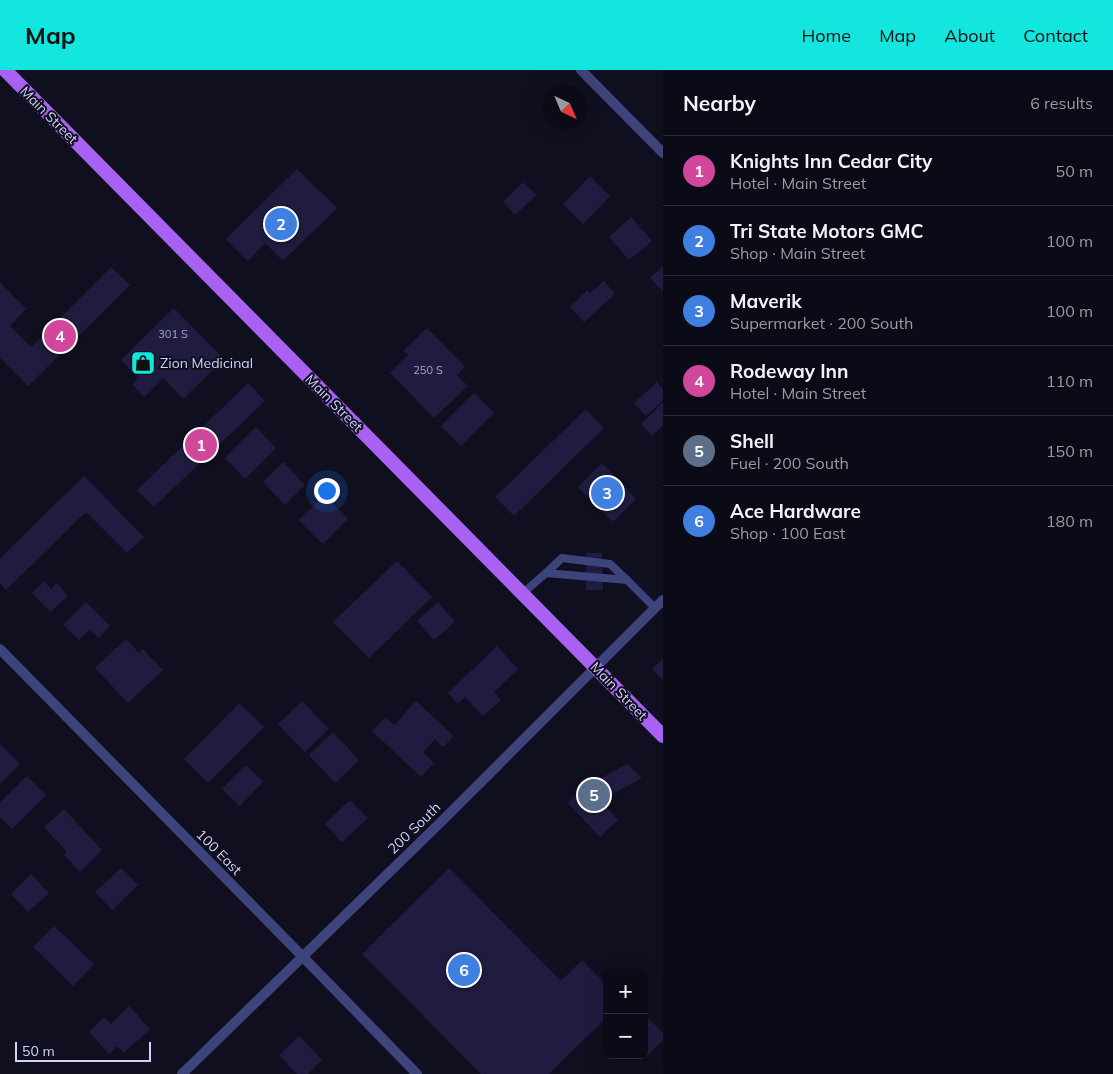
<!DOCTYPE html>
<meta charset="utf-8">
<style>
body{margin:0;font-family:Mulish,sans-serif;background:#191924;color:#f1f3f6}
.controls{position:absolute;right:15px;bottom:15px;display:grid;overflow:hidden;border-radius:8px;box-shadow:0 5px 20px #0002}
.controls button{width:45px;height:45px;display:grid;place-items:center;padding:0;border:0;border-bottom:1px solid #2b2b36;background:#0b0b17;color:#f1f3f6;font:25px sans-serif}
.compass{position:absolute;left:543px;top:15px;width:45px;height:45px;border-radius:50%;background:#0b0b17;box-shadow:0 5px 20px #0002;rotate:136deg}
.scale{position:absolute;left:15px;bottom:12px;width:136px;box-sizing:border-box;padding-left:5px;border:2px solid #d1d1fb;border-top:0;font-size:14px;line-height:18px;white-space:nowrap;color:#d1d1fb;-webkit-text-stroke:4px #0f0f1f;paint-order:stroke}
.you{position:absolute;left:326px;top:420px;width:18px;height:18px;margin:-12px;border:4px solid #fff;border-radius:50%;background:#1a73e8;box-shadow:0 0 0 8px #1a73e833}
.badge{display:grid;place-items:center;width:32px;height:32px;border-radius:50%;background:#13e5df;color:#fff;font-size:16px;font-weight:700}
.pin{position:absolute;translate:-50% -50%;border:2px solid #fff;box-shadow:0 1px 5px #0006}
.list{margin:0;padding:0;list-style:none}
h2{display:flex;justify-content:space-between;align-items:center;height:65px;margin:0;padding:0 20px;font-size:21px}
h2 small{font-size:16px;font-weight:400;color:#9a9ba1}
.list li{display:grid;grid-template-columns:32px 1fr auto;gap:15px;align-items:center;box-sizing:border-box;height:70px;padding:0 20px;border-top:1px solid #2b2b36}
.list b{display:block;font-size:19px;white-space:nowrap}
.list p{margin:0;font-size:16px;white-space:nowrap;color:#9a9ba1}
.list em{font-size:16px;font-style:normal;color:#9a9ba1}
.map{position:relative;flex:none;width:663px;height:1004px;overflow:hidden}
header{display:flex;align-items:center;gap:30px;box-sizing:border-box;height:70px;padding:0 25px;background:#13e5df;color:#111}
header strong{font-size:24px}
nav{display:flex;gap:28px;margin-inline-start:auto;font-size:18px}
main{display:flex}
aside{flex:1;background:#0b0b17}
.map>svg:first-child{display:block}
.building{fill:#1f1c3f}
.lines{fill:none;stroke-linecap:round;stroke-linejoin:round}
.service{stroke:#3d437b;stroke-width:8}
.minor{stroke:#3d437b;stroke-width:10}
.tertiary{stroke:#3d437b;stroke-width:10}
.primary{stroke:#a961f2;stroke-width:14}
.labels{text-anchor:middle;dominant-baseline:central;stroke-width:4;stroke-linejoin:round;paint-order:stroke}
.number-label{font-size:11px;fill:#a4a4cc}
.street-label{font-size:14px;fill:#d1d1fb;stroke:#0f0f1f}
.poi-label{font-size:14px;fill:#d1d1fb;stroke:#0f0f1f;text-anchor:start}
</style>
<header>
<strong>Map</strong>
<nav><a>Home</a><a>Map</a><a>About</a><a>Contact</a></nav>
</header>
<main>
<div class="map">
<svg width="663" height="1004" viewBox="0 0 663 1004">
<rect width="100%" height="100%" fill="#0f0f1f"/>
<!-- building -->
<g class="building">
<path d="M297,99L337,138L283,191L265,173L248,191L226,169Z"/>
<path d="M590,106L610,126L583,154L563,134Z"/>
<path d="M523,112L536,125L515,145L503,132Z"/>
<path d="M631,147L652,171L629,190L609,167Z"/>
<path d="M663,196V221L650,208Z"/>
<path d="M111,197L130,215L28,316L0,288V212L26,239L10,256L31,277Z"/>
<path d="M604,211L615,224L584,252L570,237L587,220L590,223Z"/>
<path d="M174,238L224,289L183,329L163,308L144,327L132,314L138,308L121,290Z"/>
<path d="M427,258L465,297L457,305L468,316L434,348L390,303L408,285L403,281Z"/>
<path d="M657,312L663,319V330L646,346L634,333Z"/>
<path d="M248,313L265,331L154,437L137,420Z"/>
<path d="M474,323L494,343L461,376L441,356Z"/>
<path d="M663,332V355L652,366L641,354Z"/>
<path d="M586,339L604,358L514,446L495,427Z"/>
<path d="M256,357L276,378L245,409L225,388Z"/>
<path d="M283,392L305,415L285,435L263,412Z"/>
<path d="M602,393L636,429L613,452L578,417Z"/>
<path d="M84,406L144,467L127,483L86,442L6,520L0,513V488Z"/>
<path d="M324,425L348,449L323,474L299,450Z"/>
<path d="M586,483H602L603,520H586Z"/>
<path d="M397,491L432,527L369,588L333,552Z"/>
<path d="M44,511L51,519L57,513L68,526L50,542L32,523Z"/>
<path d="M86,532L110,556L99,568L90,559L79,570L63,555Z"/>
<path d="M438,532L455,552L434,570L417,551Z"/>
<path d="M126,569L139,583L143,579L163,600L128,633L95,598Z"/>
<path d="M497,576L518,599L494,622L501,630L483,646L465,627L458,634L448,623Z"/>
<path d="M663,588V610L652,599Z"/>
<path d="M302,631L329,659L305,682L278,654Z"/>
<path d="M416,631L454,666L443,677L435,669L423,682L434,693L421,707L372,661L385,647L394,655Z"/>
<path d="M239,633L264,657L208,713L184,689Z"/>
<path d="M333,662L359,690L335,713L309,685Z"/>
<path d="M0,674L20,694L0,714Z"/>
<path d="M627,694L642,708L600,731L618,750L600,767L568,733L583,718Z"/>
<path d="M246,695L263,712L240,736L222,719Z"/>
<path d="M27,706L46,725L12,759L0,747V732Z"/>
<path d="M350,730L368,748L342,772L325,754Z"/>
<path d="M64,739L102,780L80,802L64,785L67,782L44,757Z"/>
<path d="M121,798L138,815L112,840L95,822Z"/>
<path d="M449,798L561,911L582,890L607,915V947L549,1004H481L362,884Z"/>
<path d="M31,804L49,823L28,842L11,824Z"/>
<path d="M54,856L94,894L73,916L33,877Z"/>
<path d="M129,936L150,959L124,983L117,976L109,984L89,962L104,947L111,954Z"/>
<path d="M644,944L663,963V970L647,986L644,984Z"/>
<path d="M299,966L322,990L308,1004H297L279,985Z"/>
</g>
<g class="lines">
<!-- service -->
<g class="service">
<path d="M546,503L562,488L610,494L627,510"/>
<path d="M523,523L546,503L627,510L655,538"/>
</g>
<!-- minor -->
<g class="minor">
<path d="M581,0L663,83"/>
<path d="M0,579L302,886L417,1004"/>
<path d="M182,1004L443,750L596,597"/>
</g>
<!-- tertiary -->
<path class="tertiary" d="M596,597L663,530"/>
<!-- primary -->
<path class="primary" d="M5,0L663,666"/>
</g>
<!-- icons -->
<defs>
<symbol id="shop-square" viewBox="-11 -11 22 22"><rect x="-9" y="-9" width="18" height="18" rx="4" fill="#13e5df" stroke="#0f0f1f"/><path d="M-5-2.5h2.3a2.7 3.5 0 0 1 5.4 0H5L5.5 6h-11ZM-1.5-2.5h3a1.5 2.3 0 0 0-3 0Z" fill="#111"/></symbol>
</defs>
<g fill-rule="evenodd">
<use href="#shop-square" x="129" y="279" width="28" height="28"/>
</g>
<g class="labels">
<!-- number labels -->
<g class="number-label">
<text x="173" y="264">301 S</text>
<text x="428" y="300">250 S</text>
</g>
<!-- street labels -->
<g class="street-label">
<text transform="translate(49 45) rotate(45)">Main Street</text>
<text transform="translate(334 333) rotate(45)">Main Street</text>
<text transform="translate(619 621) rotate(46)">Main Street</text>
<text transform="translate(414 758) rotate(-44)">200 South</text>
<text transform="translate(219 782) rotate(45)">100 East</text>
</g>
<!-- poi labels -->
<g class="poi-label">
<text x="160" y="293">Zion Medicinal</text>
</g>
</g>
</svg>
<div class="controls">
<button>+</button>
<button>−</button>
</div>
<svg class="compass" viewBox="-18 -18 36 36"><path d="M0-13l5 13h-10z" fill="#e53935"/><path d="M0 13l5-13h-10z" fill="#9a9ba1"/></svg>
<div class="scale">50 m</div>
<div class="you"></div>
<div class="pin badge" style="left:201px;top:375px;background:#d1479c">1</div>
<div class="pin badge" style="left:281px;top:154px;background:#3f7fe0">2</div>
<div class="pin badge" style="left:607px;top:423px;background:#3f7fe0">3</div>
<div class="pin badge" style="left:60px;top:266px;background:#d1479c">4</div>
<div class="pin badge" style="left:594px;top:725px;background:#5c6f8a">5</div>
<div class="pin badge" style="left:464px;top:900px;background:#3f7fe0">6</div>
</div>
<aside>
<h2>Nearby<small>6 results</small></h2>
<ul class="list">
<li><span class="badge" style="background:#d1479c">1</span><div><b>Knights Inn Cedar City</b><p>Hotel · Main Street</p></div><em>50 m</em></li>
<li><span class="badge" style="background:#3f7fe0">2</span><div><b>Tri State Motors GMC</b><p>Shop · Main Street</p></div><em>100 m</em></li>
<li><span class="badge" style="background:#3f7fe0">3</span><div><b>Maverik</b><p>Supermarket · 200 South</p></div><em>100 m</em></li>
<li><span class="badge" style="background:#d1479c">4</span><div><b>Rodeway Inn</b><p>Hotel · Main Street</p></div><em>110 m</em></li>
<li><span class="badge" style="background:#5c6f8a">5</span><div><b>Shell</b><p>Fuel · 200 South</p></div><em>150 m</em></li>
<li><span class="badge" style="background:#3f7fe0">6</span><div><b>Ace Hardware</b><p>Shop · 100 East</p></div><em>180 m</em></li>
</ul>
</aside>
</main>
